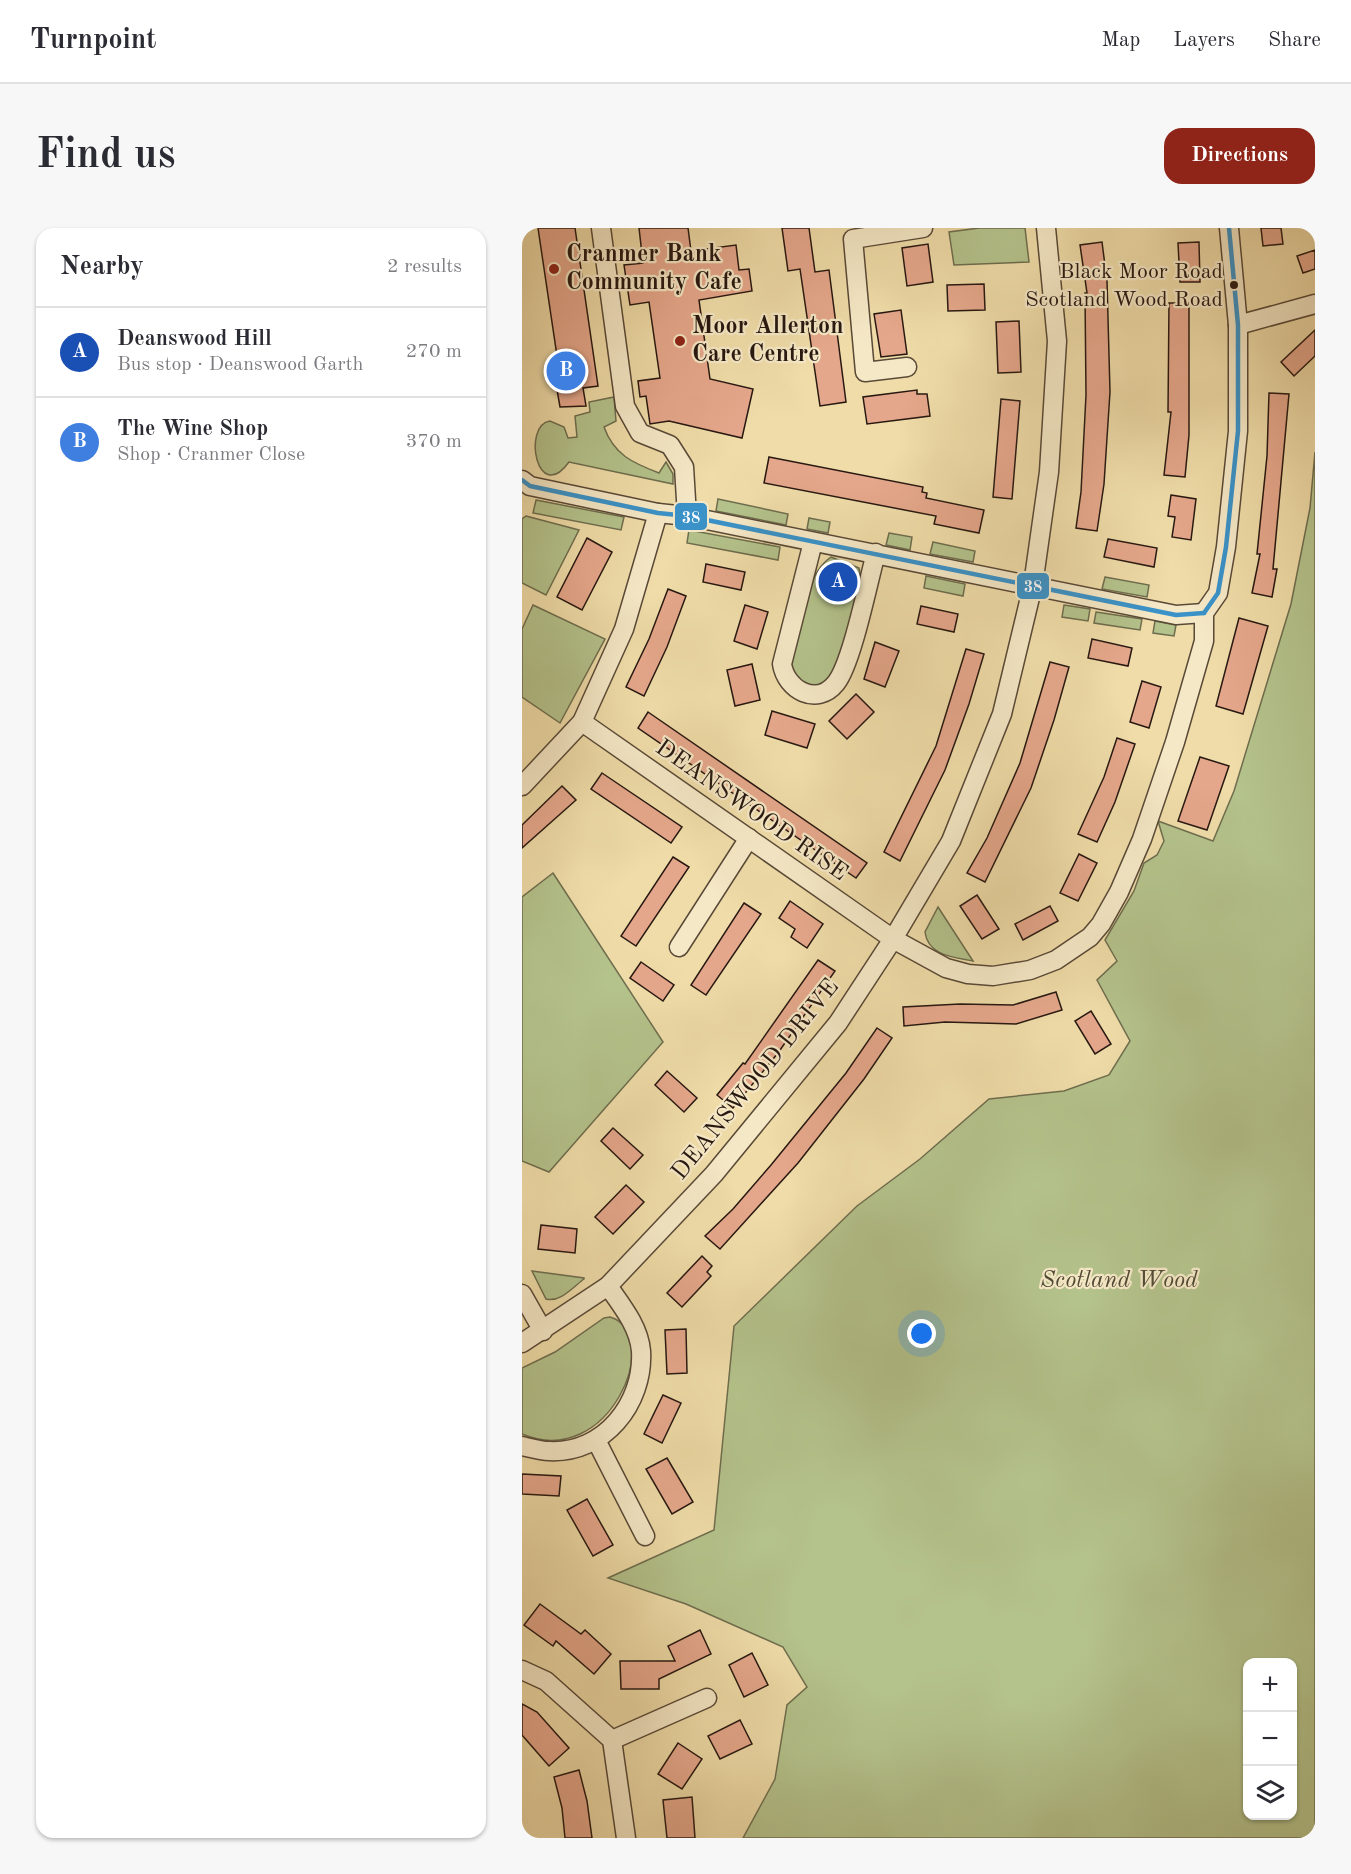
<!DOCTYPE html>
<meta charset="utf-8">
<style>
body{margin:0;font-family:"Old Standard TT",serif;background:#f7f7f7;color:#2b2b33}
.controls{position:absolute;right:18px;bottom:18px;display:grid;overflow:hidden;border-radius:12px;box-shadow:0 2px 4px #0004}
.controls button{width:54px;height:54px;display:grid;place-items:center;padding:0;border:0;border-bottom:2px solid #e1e1e2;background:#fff;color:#2b2b33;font:30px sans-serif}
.you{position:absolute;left:400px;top:1106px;width:21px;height:21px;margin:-15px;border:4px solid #fff;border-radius:50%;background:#1a73e8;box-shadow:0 0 0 9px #1a73e833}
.badge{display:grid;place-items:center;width:39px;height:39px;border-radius:50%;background:#8f2418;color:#fff;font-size:20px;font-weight:700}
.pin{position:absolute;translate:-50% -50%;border:3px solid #fff;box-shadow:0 2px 6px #0006}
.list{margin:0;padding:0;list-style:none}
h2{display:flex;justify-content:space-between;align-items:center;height:78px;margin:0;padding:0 24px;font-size:26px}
h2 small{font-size:20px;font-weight:400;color:#7c7c81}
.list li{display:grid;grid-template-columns:39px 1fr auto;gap:18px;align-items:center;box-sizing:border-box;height:90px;padding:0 24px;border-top:2px solid #e1e1e2}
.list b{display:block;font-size:22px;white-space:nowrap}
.list p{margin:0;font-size:20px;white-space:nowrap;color:#7c7c81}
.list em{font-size:20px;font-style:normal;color:#7c7c81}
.icon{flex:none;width:33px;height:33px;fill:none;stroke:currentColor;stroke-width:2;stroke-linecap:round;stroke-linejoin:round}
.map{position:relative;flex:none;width:793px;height:1610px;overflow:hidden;border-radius:18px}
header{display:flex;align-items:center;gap:36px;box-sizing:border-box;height:84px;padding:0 30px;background:#fff;border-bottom:2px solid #e1e1e2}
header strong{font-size:28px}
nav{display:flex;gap:33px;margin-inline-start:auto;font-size:21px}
.intro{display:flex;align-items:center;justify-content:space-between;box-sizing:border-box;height:144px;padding:0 36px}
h1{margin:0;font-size:42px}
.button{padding:15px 27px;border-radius:18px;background:#8f2418;color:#fff;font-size:21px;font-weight:700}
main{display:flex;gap:36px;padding:0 36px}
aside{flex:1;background:#fff;border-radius:18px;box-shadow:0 2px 4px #0004}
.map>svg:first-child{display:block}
.green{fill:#b4c28b;stroke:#6e6d4e;stroke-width:1.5;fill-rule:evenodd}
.building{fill:#e5a78b;stroke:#271811;stroke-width:1.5}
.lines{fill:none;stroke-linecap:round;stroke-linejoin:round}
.minor-casing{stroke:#594937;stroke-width:21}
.minor{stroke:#f5e8c6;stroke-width:18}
.bus-1-casing{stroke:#f5e8c6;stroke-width:9}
.bus-1{stroke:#3a92c8;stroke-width:4.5}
.poi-dot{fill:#8f2418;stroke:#f5e8c6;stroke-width:2}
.bus-dot{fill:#271811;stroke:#f5e8c6;stroke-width:2}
.labels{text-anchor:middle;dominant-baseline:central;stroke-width:4.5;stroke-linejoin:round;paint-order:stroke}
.bus-label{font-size:22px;fill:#271811;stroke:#f5e8c6;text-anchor:end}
.poi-label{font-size:24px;font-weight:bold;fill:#271811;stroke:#f5e8c6;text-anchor:start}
.street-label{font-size:24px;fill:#271811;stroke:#f5e8c6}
.park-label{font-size:24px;font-style:italic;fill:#514b36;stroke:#f5e8c6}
.line-badge{stroke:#f5e8c6;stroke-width:2}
.badge-label{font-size:16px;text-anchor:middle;font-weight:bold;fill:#fff}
</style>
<header>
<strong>Turnpoint</strong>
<nav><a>Map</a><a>Layers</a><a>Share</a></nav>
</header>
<div class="intro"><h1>Find us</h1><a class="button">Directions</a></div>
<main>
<aside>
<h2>Nearby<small>2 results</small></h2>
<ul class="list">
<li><span class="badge" style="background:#1a4fb4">A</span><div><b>Deanswood Hill</b><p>Bus stop · Deanswood Garth</p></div><em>270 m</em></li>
<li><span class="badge" style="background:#3f7fe0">B</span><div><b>The Wine Shop</b><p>Shop · Cranmer Close</p></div><em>370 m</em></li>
</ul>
</aside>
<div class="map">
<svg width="793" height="1610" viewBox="0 0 793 1610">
<rect width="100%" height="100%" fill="#efdca8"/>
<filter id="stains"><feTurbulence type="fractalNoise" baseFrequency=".00333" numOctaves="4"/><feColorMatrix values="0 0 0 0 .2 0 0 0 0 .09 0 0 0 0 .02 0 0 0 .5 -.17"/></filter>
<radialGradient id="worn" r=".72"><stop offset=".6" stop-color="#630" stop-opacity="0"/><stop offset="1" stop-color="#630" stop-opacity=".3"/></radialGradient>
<!-- green -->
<g class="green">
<path d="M457,0H503L507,34L432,37L427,4Z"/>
<path d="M92,169L94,193L82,199C92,227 111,235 137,245L144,234L151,246V256L47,234C15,278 0,197 28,193L42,199L46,210L55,209L53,188L68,184L67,174Z"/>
<path d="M793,224V1610H221L253,1551L265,1477L285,1459L261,1419L164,1376L86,1350L192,1302L212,1098L335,978L398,931L467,871L542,863L587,847L608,813L575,752L595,733L583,712L612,663L622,635L635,627L642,613L636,593L691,613L712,563L769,376L788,280ZM770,1434V1588H726V1434Z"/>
<path d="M196,271L266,286L264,297L194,283Z"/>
<path d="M14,272L102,289L99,302L11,285Z"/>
<path d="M4,288L57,302L24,367L0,355V291Z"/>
<path d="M287,290L308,294L306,305L285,301Z"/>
<path d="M167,302L258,319L256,332L165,315Z"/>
<path d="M367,305L390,309L388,322L364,317Z"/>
<path d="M411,314L453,323L451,334L408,326Z"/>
<path d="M309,329L337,340C342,357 319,431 309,448C306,453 300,457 294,459C285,462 278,453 270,448L268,434C276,404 282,347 309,329Z"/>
<path d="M404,348L443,356L441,368L402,360Z"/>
<path d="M583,349L627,357L625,369L580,361Z"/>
<path d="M11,377L83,411L38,495L0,469V401Z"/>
<path d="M542,377L568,381L566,393L540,389Z"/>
<path d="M574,384L620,391L618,402L572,395Z"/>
<path d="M633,393L654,397L652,408L631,405Z"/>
<path d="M31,645L141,814L27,944L0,933V669Z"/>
<path d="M416,679L451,733C432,729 406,728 403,704Z"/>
<path d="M10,1043L62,1050V1051C51,1059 38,1075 24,1071Z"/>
<path d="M88,1089C143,1106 88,1243 0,1206V1140L33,1124L82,1090Z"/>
</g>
<!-- building -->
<g class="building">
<path d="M16,0H53L76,158L61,160L64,178L38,179L34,156L39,155Z"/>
<path d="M117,0H166L169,23L214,17L217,42L227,41L230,63L177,72L188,151L231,161L220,210L147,193L128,196L124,168L118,169L116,153L138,150L127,74L108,77L102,37L121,35Z"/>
<path d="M260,0H287L293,44L307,42L324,174L298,178L278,41L266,43Z"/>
<path d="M739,0H759L761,16L741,18Z"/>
<path d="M580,14L585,53L588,164L582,256L575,303L554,300L559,264L564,167L563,65H565L558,17Z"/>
<path d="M677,14L678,54H658L656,15Z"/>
<path d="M406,16L411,54L385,58L380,20Z"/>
<path d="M793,22V41L781,45L775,28Z"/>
<path d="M462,56L463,82L426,83L425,57Z"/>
<path d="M647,75H667V207L663,249L642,247L649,184H646Z"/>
<path d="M379,82L385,126L359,129L352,86Z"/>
<path d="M497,93L499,144L476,145L474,94Z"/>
<path d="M793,102V128L772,148L759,134Z"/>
<path d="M395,162V166H405L408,188L345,196L341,169Z"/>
<path d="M747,165L767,166L751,341H755L750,369L730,365L738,326H735L745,228Z"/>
<path d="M479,171L498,173L490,271L471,269Z"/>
<path d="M247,229L401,259L400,264L405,265L404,270L462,282L457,305L412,296L414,288L242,255Z"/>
<path d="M649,267L674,271L669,312L650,309L653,289L646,288Z"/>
<path d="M65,310L90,324L60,382L35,369Z"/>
<path d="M586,311L635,320L632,339L582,329Z"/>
<path d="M184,336L223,344L219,362L181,354Z"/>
<path d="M146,361L164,368L145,419L122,468L104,459L127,411Z"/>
<path d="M223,377L246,384L235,421L212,413Z"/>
<path d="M399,378L436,386L432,404L395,396Z"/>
<path d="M717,390L746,398L721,486L694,478Z"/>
<path d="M570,411L610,420L606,438L566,430Z"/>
<path d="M353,414L377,423L363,459L342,451Z"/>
<path d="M444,421L462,426L447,476L423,542L378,633L362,624L414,518Z"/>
<path d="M528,434L547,439L532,492L509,560L463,654L445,645L465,610L498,535Z"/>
<path d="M230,436L238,472L213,478L205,442Z"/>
<path d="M620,453L639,459L627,500L608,494Z"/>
<path d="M334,466L352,484L325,511L307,493Z"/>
<path d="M250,483L293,496L285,520L243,507Z"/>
<path d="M126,484L345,635L334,650L116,500Z"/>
<path d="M595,510L613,516L593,574L575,614L556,606L582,549Z"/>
<path d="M678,529L707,538L685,602L656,593Z"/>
<path d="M80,545L160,599L149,615L69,561Z"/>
<path d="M40,558L54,572L0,620V597Z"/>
<path d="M557,626L575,635L556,673L538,665Z"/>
<path d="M151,629L167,639L114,718L99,708Z"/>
<path d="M455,667L477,701L460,711L438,678Z"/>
<path d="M268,673L301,696L285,720L269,709L273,701L257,690Z"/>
<path d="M222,675L239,686L184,767L169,757Z"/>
<path d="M528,678L536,693L501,712L493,696Z"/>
<path d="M296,732L313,743L256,825L211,880L195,867L221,835L223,836Z"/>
<path d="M119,734L152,757L141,773L108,750Z"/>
<path d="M534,764L540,782L494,796L423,794L382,798L381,779L438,776L491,777Z"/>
<path d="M569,783L589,816L573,826L553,793Z"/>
<path d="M355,800L370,810L342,851L276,935L198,1021L183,1008L211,981L249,937L324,845Z"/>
<path d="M145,843L175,870L162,884L133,857Z"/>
<path d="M91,900L121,927L108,941L79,913Z"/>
<path d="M104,957L122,974L91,1006L73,989Z"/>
<path d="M19,997L55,1001L53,1025L16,1021Z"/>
<path d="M180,1028L190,1038L185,1044L189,1048L160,1079L145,1065Z"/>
<path d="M164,1101L165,1145L145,1146L143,1102Z"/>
<path d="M141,1167L159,1175L140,1215L122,1206Z"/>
<path d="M145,1230L171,1274L150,1286L124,1241Z"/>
<path d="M0,1246L39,1248L37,1268L0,1266Z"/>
<path d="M65,1271L91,1317L71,1328L45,1282Z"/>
<path d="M18,1376L59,1406L63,1402L89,1426L72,1446L34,1413L31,1418L2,1397Z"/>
<path d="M178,1402L189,1426L137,1451V1461H99L98,1433H153L146,1418Z"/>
<path d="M230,1425L246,1457L222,1469L207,1437Z"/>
<path d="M0,1476L15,1484L47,1520L27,1538L0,1507Z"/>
<path d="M218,1492L230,1516L198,1531L186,1508Z"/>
<path d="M156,1515L180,1531L160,1561L136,1546Z"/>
<path d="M57,1542L65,1573L70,1610H43L40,1580L32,1549Z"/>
<path d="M170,1569L173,1610H145L141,1572Z"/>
</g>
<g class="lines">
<defs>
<g id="minor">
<path d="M79,0L103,178L118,205L148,217L162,239L165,288"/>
<path d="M716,97L793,76"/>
<path d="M385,139L343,144L331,11L401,0"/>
<path d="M0,252L8,258L136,285L165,288L654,387L682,385"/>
<path d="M291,314L260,436C264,462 295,479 314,455C330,435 346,354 354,325"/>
<path d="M60,494L371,711L424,740L446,746L471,748L508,742L534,732L568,709L579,696L597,664L620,611L653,514L682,413V385L696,365L704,319L716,203V97L707,0"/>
<path d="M0,558L60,494L102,401L136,285"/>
<path d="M157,719L227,610"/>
<path d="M0,1066L21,1103"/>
<path d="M0,1115L86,1058L192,946L316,795L371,711L429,613L480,486L511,357L527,244L535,113L524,0"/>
<path d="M74,1212L123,1308"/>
<path d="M0,1218C9,1220 18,1223 27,1223C82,1226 122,1175 119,1123C117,1099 100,1078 86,1058"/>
<path d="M0,1442L24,1453L90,1512L104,1610"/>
<path d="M90,1512L185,1470"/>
</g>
</defs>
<!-- minor casing -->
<use href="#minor" class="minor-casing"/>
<!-- minor -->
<use href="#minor" class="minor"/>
<defs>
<g id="bus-1">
<path d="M0,252L8,258L136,285L165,288L654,387L682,385"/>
<path d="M682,385L696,365L704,319L716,203V97L707,0"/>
</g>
</defs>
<!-- bus-1 casing -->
<use href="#bus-1" class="bus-1-casing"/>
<!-- bus-1 -->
<use href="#bus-1" class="bus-1"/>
</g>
<!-- markers -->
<g class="poi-dot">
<circle cx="32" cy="41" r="6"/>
<circle cx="158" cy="113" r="6"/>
</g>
<circle class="bus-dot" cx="712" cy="57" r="5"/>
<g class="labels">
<!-- bus labels -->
<g class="bus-label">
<text x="701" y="44">Black Moor Road<tspan x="701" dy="28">Scotland Wood Road</tspan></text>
</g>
<!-- poi labels -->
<g class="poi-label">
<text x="44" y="27">Cranmer Bank<tspan x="44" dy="28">Community Cafe</tspan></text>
<text x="170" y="99">Moor Allerton<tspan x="170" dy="28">Care Centre</tspan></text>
</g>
<!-- street labels -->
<g class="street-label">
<text transform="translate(229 583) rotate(35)">DEANSWOOD RISE</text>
<text transform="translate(234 852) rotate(-51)">DEANSWOOD DRIVE</text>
</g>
<!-- park labels -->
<g class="park-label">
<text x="597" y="1053">Scotland Wood</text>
</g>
</g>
<g class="line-badge">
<rect x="152" y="274" width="34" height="29" rx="6" fill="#3a92c8"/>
<rect x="494" y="344" width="34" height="28" rx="6" fill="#3a92c8"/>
</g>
<g class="badge-label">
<text x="169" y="295">38</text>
<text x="511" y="364">38</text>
</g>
<rect width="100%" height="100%" filter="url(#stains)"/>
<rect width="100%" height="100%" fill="url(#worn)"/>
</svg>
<div class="controls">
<button>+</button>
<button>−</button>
<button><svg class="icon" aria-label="layers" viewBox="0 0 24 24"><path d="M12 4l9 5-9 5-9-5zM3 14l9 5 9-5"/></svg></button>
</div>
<div class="you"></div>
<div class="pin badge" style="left:316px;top:354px;background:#1a4fb4">A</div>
<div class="pin badge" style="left:44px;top:143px;background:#3f7fe0">B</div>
</div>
</main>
